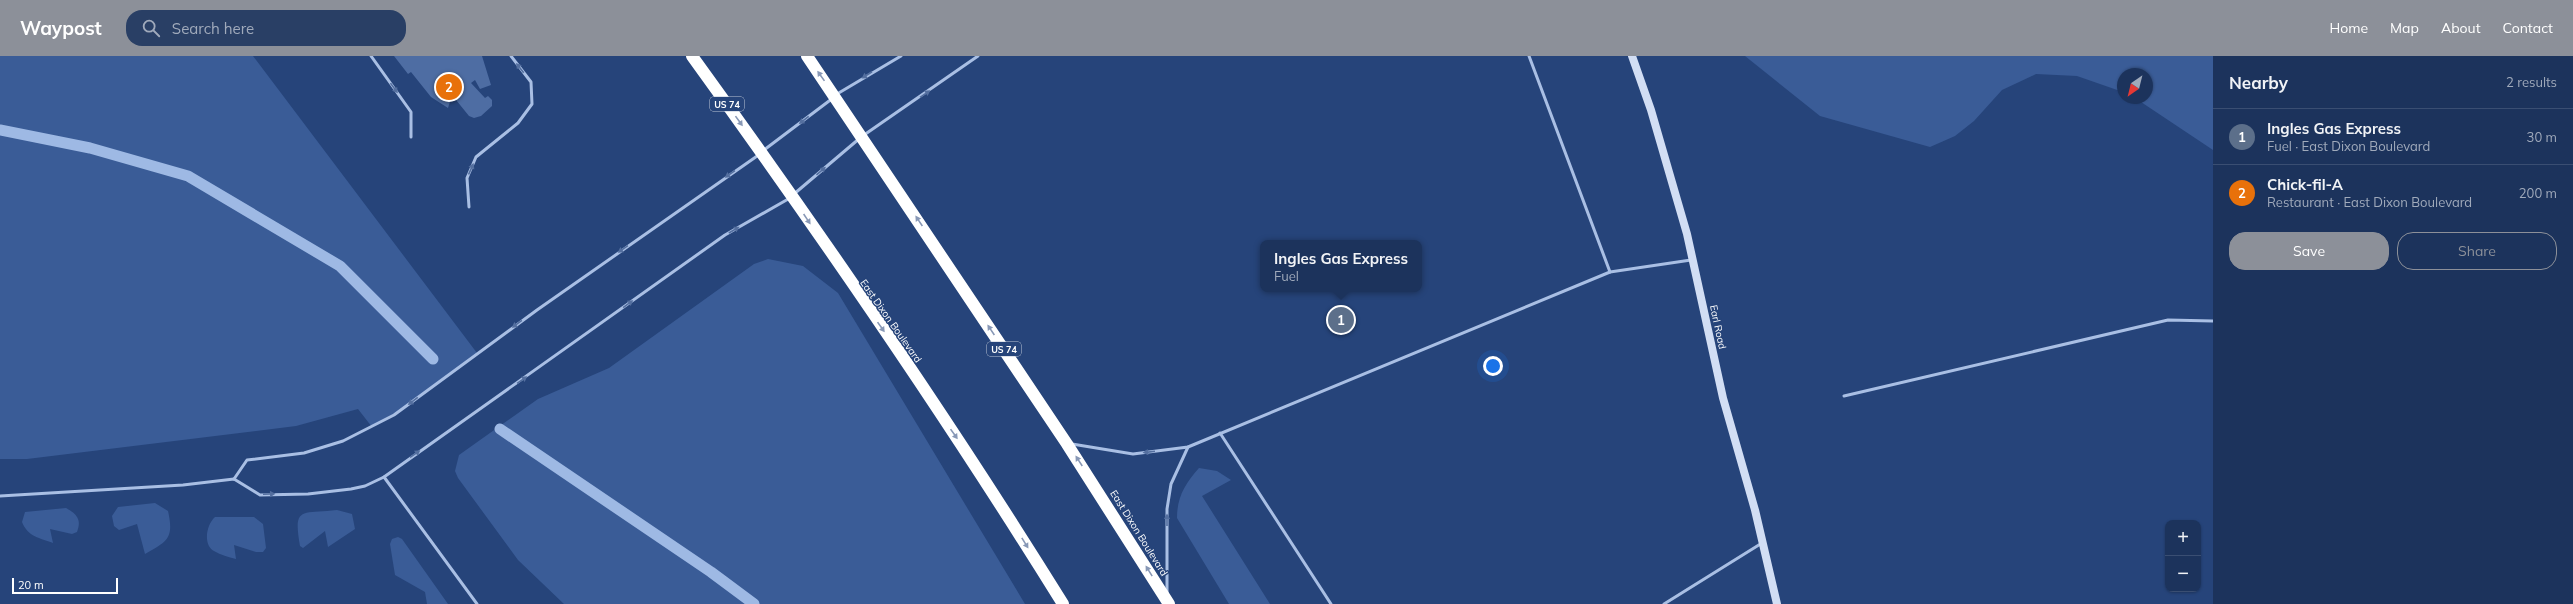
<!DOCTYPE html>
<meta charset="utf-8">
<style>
body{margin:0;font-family:Mulish,sans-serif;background:#293f65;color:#f1f3f6}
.controls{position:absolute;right:12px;bottom:12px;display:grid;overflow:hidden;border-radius:8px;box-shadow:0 1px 3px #0004}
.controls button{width:36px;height:36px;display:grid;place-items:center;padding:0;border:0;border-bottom:1px solid #3a4e72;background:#1c335c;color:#f1f3f6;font:20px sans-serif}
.compass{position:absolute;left:2117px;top:12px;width:36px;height:36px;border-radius:50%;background:#1c335c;box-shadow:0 1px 3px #0004;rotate:215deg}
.scale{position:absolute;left:12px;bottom:10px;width:106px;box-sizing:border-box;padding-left:4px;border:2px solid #fff;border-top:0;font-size:11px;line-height:14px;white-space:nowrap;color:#fff;-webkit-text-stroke:3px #26447a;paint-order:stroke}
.you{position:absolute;left:1493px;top:310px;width:14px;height:14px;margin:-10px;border:3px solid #fff;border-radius:50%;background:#1a73e8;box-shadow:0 0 0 6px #1a73e833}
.badge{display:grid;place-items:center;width:26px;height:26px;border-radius:50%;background:#8c9099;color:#fff;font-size:13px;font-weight:700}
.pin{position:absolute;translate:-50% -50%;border:2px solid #fff;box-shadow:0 1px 4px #0006}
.popup{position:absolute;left:1260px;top:184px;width:162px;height:52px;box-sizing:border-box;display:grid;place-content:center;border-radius:8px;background:#1c335c;filter:drop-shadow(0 1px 3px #0005);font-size:13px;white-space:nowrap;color:#a0aabb}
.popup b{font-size:15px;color:#f1f3f6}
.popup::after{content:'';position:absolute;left:50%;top:100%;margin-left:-8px;border:8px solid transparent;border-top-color:#1c335c}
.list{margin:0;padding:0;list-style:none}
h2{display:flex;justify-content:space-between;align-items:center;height:52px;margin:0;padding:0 16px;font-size:17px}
h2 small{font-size:13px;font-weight:400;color:#a0aabb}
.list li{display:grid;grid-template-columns:26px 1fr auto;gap:12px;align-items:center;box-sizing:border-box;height:56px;padding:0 16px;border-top:1px solid #3a4e72}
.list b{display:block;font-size:15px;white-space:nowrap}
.list p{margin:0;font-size:13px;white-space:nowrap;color:#a0aabb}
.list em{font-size:13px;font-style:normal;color:#a0aabb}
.actions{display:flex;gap:8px;padding:12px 16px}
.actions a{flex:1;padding:9px 0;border:1px solid #8c9099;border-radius:16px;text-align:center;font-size:14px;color:#8c9099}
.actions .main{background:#8c9099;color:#fff}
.icon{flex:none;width:22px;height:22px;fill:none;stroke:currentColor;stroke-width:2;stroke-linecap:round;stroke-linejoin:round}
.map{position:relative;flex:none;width:2213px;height:548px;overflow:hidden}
header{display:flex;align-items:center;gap:24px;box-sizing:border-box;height:56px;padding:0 20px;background:#8c9099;color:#fff}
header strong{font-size:19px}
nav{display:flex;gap:22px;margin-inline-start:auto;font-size:14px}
.search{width:280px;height:36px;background:#293f65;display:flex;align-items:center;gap:10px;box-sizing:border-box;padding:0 14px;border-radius:16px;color:#a0aabb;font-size:15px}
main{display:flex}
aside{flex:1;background:#1c335c}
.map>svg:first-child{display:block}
.green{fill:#3a5c97}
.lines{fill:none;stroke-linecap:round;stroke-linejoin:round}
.stream{stroke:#9eb9e4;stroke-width:11}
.building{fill:#4e6da3}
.lane{stroke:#a9bfe4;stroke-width:3}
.secondary{stroke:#d2def4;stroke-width:8}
.highway{stroke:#fff;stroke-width:12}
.oneway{fill:#546f9f}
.oneway2{fill:#8898b6}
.labels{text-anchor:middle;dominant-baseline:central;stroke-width:3;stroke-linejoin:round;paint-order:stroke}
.shield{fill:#26447a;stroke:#bec7d7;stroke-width:1}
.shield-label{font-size:9px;font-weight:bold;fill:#fff}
.street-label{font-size:10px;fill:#fff;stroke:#26447a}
</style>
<header>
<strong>Waypost</strong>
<div class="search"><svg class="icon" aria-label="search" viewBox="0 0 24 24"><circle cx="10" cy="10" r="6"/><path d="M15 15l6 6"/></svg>Search here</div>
<nav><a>Home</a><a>Map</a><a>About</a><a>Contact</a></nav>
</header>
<main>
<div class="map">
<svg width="2213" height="548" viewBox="0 0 2213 548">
<rect width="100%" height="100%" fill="#26447a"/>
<!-- green -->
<g class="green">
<path d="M0,0H253L477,297L394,359L372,371L358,353L296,370L27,403H0Z"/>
<path d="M1745,0H2213V94L2135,42H2147V18H2123V36L2077,20L2036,18L2002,34L1974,65L1955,80L1930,91L1820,60Z"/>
<path d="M768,203L803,210L838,237L1025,548H564L518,504L458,422L455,415L459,399L538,343L609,312L754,208Z"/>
<path d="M1199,412L1217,415L1231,424L1202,440L1270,548H1229L1177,462C1177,441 1185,428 1199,412Z"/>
<path d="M155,447L168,455C174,482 168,485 145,498L137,468L119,474L114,470L112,460L118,451Z"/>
<path d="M66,452C77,458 82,464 77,476L72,478L50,473L53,487C40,482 28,481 22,466L25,456Z"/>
<path d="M337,454L352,458L355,473L328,491L325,475L303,492L300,490C293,450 301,458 337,454Z"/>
<path d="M215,461H254L263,468L266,492L263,496H256L234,489L236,503C228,501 221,499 214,495C203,489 206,469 215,461Z"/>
<path d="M398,481L402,483L448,548H427L425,536L395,519L390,488L392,483Z"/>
</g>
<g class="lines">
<!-- stream -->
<g class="stream">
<path d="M0,74L90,92L188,120L340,210L433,303"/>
<path d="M500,373L711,516L754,548"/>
</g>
</g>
<!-- building -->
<path class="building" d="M394,0H482L491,29L480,33L475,24L471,27L485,42L488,40L492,44V50L481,60L474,62L469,60L452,39L448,52L431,41L411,16L408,18Z"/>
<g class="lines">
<!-- lane -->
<g class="lane">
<path d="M371,0L411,56V81"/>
<path d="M1529,0L1610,216"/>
<path d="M837,38L901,0"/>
<path d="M864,79L978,0"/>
<path d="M764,94L833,42"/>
<path d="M794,138L860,82"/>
<path d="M469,151L467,122L476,101L518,67L532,48L531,26L511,0"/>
<path d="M1844,340L2168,264L2213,265"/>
<path d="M1220,377L1331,548"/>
<path d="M1072,388L1133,398L1188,391L1610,216L1691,204"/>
<path d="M384,421L477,548"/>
<path d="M234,423L247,404L304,397L343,385L394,359L537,254L760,98"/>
<path d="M0,440L183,429L234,423L260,439L308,438L351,433L365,430L384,421L725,179L790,142"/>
<path d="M1167,538V453L1171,428L1188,391"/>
<path d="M1664,548L1762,487"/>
</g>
<!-- secondary -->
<path class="secondary" d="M1632,0L1651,54L1687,178L1723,342L1755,454L1777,548"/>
<!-- highway -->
<g class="highway">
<path d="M692,0C821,178 947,361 1063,548"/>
<path d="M807,0L1067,388L1169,548"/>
</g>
</g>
<!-- one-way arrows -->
<defs><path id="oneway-solid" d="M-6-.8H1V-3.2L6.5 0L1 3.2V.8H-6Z"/></defs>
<g class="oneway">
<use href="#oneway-solid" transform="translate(520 12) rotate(-128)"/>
<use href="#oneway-solid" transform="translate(867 19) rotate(147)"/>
<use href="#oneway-solid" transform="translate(394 32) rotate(54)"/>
<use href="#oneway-solid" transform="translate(925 38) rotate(-34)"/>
<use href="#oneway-solid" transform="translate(804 64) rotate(142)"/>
<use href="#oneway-solid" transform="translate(471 113) rotate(-66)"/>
<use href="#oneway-solid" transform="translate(821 115) rotate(-41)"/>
<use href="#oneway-solid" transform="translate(730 118) rotate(145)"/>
<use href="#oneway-solid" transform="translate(734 174) rotate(-30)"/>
<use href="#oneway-solid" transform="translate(623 193) rotate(145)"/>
<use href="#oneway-solid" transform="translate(628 248) rotate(-36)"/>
<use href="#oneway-solid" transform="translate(517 268) rotate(144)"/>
<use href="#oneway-solid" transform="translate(522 324) rotate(-35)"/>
<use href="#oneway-solid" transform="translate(413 345) rotate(143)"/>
<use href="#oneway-solid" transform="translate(1149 396) rotate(173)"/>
<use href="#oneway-solid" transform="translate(415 398) rotate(-35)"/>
<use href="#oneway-solid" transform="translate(269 438) rotate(-2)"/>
<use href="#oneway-solid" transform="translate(1167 464) rotate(-90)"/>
</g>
<g class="oneway2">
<use href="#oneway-solid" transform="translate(821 20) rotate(-125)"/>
<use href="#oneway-solid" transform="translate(739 65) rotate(54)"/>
<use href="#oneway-solid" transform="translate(807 163) rotate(56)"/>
<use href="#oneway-solid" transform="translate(919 165) rotate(-124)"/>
<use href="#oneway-solid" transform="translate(881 271) rotate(55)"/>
<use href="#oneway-solid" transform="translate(991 274) rotate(-124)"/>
<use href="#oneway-solid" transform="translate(954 378) rotate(55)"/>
<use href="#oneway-solid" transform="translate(1079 405) rotate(-123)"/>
<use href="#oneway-solid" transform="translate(1025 487) rotate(58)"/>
<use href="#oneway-solid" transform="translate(1149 515) rotate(-122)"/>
</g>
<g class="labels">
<!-- shield labels -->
<g class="shield">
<rect x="710" y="41" width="34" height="14" rx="3"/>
<rect x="987" y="286" width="34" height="14" rx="3"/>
</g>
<g class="shield-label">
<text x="727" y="48">US 74</text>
<text x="1004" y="293">US 74</text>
</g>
<!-- street labels -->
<g class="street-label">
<text transform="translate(891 265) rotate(55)">East Dixon Boulevard</text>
<text transform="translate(1718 271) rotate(78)">Earl Road</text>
<text transform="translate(1139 477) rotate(58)">East Dixon Boulevard</text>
</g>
</g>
</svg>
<div class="controls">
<button>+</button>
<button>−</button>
</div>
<svg class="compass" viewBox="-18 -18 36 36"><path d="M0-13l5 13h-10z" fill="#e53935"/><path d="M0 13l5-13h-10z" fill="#a0aabb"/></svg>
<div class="scale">20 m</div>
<div class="you"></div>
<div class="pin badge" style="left:1341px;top:264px;background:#5c6f8a">1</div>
<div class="popup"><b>Ingles Gas Express</b>Fuel</div>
<div class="pin badge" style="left:449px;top:31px;background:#e8710a">2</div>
</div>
<aside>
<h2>Nearby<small>2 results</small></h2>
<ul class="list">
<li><span class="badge" style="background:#5c6f8a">1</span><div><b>Ingles Gas Express</b><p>Fuel · East Dixon Boulevard</p></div><em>30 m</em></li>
<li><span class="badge" style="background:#e8710a">2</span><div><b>Chick-fil-A</b><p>Restaurant · East Dixon Boulevard</p></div><em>200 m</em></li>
</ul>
<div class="actions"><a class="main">Save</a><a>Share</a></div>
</aside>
</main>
